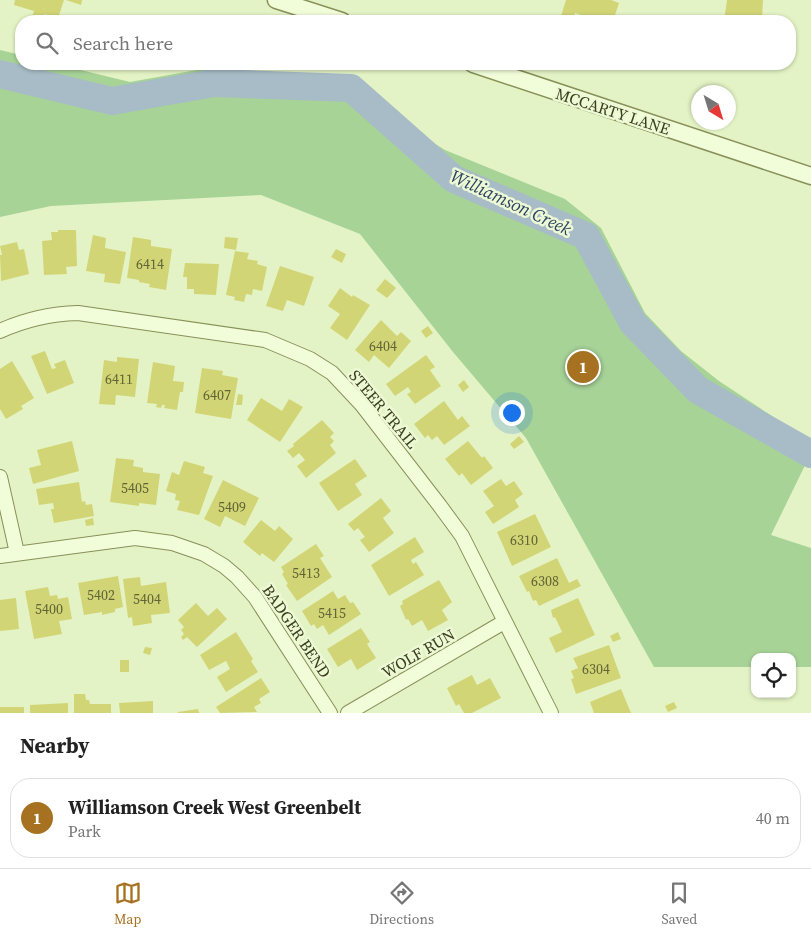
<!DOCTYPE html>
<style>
body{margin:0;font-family:"Source Serif 4",serif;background:#f2f2f2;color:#222}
.controls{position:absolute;right:15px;bottom:15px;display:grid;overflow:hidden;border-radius:10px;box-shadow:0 1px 4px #0004}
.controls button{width:45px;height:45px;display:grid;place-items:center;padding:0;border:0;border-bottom:1px solid #e0e0e0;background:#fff;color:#222;font:25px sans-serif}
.compass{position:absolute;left:691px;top:85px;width:45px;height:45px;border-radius:50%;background:#fff;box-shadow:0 1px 4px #0004;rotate:142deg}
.you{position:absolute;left:511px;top:412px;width:18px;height:18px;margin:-12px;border:4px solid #fff;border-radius:50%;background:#1a73e8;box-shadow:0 0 0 8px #1a73e833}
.badge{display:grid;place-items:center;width:32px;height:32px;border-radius:50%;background:#a67221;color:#fff;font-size:16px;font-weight:700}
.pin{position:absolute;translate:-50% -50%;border:2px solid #fff;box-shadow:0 1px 5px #0006}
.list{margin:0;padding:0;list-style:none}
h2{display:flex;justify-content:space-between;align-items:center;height:65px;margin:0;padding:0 20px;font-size:21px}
h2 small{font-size:16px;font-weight:400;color:#767676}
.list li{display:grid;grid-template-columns:32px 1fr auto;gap:15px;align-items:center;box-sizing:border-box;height:80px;margin:0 10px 10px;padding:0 10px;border:1px solid #e0e0e0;border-radius:20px}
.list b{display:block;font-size:19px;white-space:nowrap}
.list p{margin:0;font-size:16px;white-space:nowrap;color:#767676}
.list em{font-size:16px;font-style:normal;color:#767676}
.icon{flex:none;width:28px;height:28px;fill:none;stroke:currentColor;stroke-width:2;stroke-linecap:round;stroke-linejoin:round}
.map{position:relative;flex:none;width:811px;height:713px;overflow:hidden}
.search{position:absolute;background:#fff;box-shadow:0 1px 4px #0004;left:15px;right:15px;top:15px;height:55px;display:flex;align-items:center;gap:12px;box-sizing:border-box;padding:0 18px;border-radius:20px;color:#767676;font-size:19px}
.sheet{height:155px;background:#fff}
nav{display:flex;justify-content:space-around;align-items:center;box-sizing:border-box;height:70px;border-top:1px solid #e0e0e0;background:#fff;font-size:14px;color:#767676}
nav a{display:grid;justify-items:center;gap:2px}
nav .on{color:#a67221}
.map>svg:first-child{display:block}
.green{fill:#a7d397}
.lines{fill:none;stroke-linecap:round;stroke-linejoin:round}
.river{stroke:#a7bcc6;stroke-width:28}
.building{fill:#d2d576}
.minor-casing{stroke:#889058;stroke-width:16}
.tertiary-casing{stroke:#889058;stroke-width:19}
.minor{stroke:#f1fcd9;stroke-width:14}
.tertiary{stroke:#f1fcd9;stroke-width:16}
.labels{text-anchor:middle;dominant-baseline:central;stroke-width:5;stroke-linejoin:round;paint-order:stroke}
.number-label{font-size:14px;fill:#616434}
.street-label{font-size:16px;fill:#3b3f1e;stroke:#edf9d5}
.water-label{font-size:18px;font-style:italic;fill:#2b4360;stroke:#edf9d5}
</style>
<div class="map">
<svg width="811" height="713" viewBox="0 0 811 713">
<rect width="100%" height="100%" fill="#e4f3c5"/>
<!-- green -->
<path class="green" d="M0,50L21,55V64H56L130,82L202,69L275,74L350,91L445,150L565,199L601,228L645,313L681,351L719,381L811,442V453L771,535L811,548V667H792V657H755V667H654L526,438L453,352L360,234L261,195L51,206L0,217Z"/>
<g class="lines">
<!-- river -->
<path class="river" d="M0,74L112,101L214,83L351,88L454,179L586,236L633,323L698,390L811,454"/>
</g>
<!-- building -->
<g class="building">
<path d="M15,0H64L58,18L44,14L43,21L32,17L34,11L14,5Z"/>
<path d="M66,0H82L81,5Z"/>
<path d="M566,0H611L619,3L613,21H599L575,13L573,20L561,16Z"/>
<path d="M727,0H763L762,19H759V21H724Z"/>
<path d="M58,230H76L77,266L66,267L67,274L44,275L42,241L52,240L51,232H58Z"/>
<path d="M93,235L106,238L105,248L126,252L120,284L104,282L105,274L86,271Z"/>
<path d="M133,237L151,240V246L172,249L166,290L149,287L150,284L139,282V280L127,278Z"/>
<path d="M225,237L238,238L236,250L224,248Z"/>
<path d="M17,242L19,250L24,249L29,274L1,281L0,255H2L0,246Z"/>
<path d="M336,249L346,254L342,263L331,257Z"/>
<path d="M235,251L249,253L247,259L258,261L257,264L267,267L262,291L253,289L252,295L246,294L244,302L234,300L235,297L226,295Z"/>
<path d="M185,263L219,264L216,295L194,294V289H187V277H183Z"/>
<path d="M280,266L314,277L304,306L287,300L283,311L266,306Z"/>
<path d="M385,279L396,288L387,298L376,290Z"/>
<path d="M340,288L352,297L353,295L370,305L347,340L330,328L340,314L328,306Z"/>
<path d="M381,320L397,336L401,332L411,341L389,368L374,355L369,362L355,350Z"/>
<path d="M428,326L433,333L426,338L421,331Z"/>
<path d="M45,351L52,369L56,368L54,364L65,360L74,383L47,394L31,356Z"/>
<path d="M426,355L435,367L430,370L441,386L415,404L407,394L411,392L408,387L395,396L386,384Z"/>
<path d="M117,357L139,359L135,397L116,395L115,405L99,404L104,360L117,362Z"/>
<path d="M12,361L34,398L21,406L23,409L6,419L0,409V369Z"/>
<path d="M153,362L175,366L173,381L184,382L183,392H180L177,410L164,408L165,405H162L161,408L156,407L157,404L147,403Z"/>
<path d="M202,368L223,371L222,375L238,378L231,419L195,413Z"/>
<path d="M464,380L469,387L463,392L458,385Z"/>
<path d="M238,394L243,395L242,405H236Z"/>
<path d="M261,398L282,411L289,399L303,407L280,442L247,420Z"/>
<path d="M444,401L458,420L462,416L470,426L444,445L437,436L432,440L428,435L425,438L414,424Z"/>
<path d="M322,420L334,433L330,437L334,441L330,445L336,453L306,478L297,466L305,460L299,453L293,458L287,451L294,446L293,444Z"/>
<path d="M519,436L524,442L514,449L510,444Z"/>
<path d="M72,441L79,471L33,484L29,468L41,465L37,450Z"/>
<path d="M468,441L482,458L484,456L493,468L471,485L462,473L459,476L445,459Z"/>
<path d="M116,458L134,460L133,466L143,468V472L160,474L156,505L139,503V506L110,502Z"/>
<path d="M355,459L367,476L355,484L362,495L338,511L319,483Z"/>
<path d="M184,461L205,467L203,473L213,476L199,515L177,510L180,501L175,500L176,494L166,491L172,472L179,475Z"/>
<path d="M501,479L506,486L514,481L523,494L515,500L519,507L493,524L485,512L494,506L483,491Z"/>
<path d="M223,480L259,498L245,526L225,516L220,527L204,519Z"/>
<path d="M79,482L82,502L85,501L86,505L92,504L94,516L54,523L51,509H54L53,503L39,505L36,489Z"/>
<path d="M381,498L391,511L383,518L394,533L369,552L360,540L365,537L358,528L354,531L348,524Z"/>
<path d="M535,514L551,547L512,566L497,532Z"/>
<path d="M93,518L94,525L86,526L85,520Z"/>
<path d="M261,520L275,531L279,526L293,539L274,562L262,553L260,556L243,542Z"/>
<path d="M415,537L424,552L411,560L413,564L416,562L424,575L389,596L371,565Z"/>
<path d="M316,544L324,556L320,558L332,577L297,601L286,585L288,584L282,574L284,572L281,567Z"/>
<path d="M557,558L569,583L577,579L581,586L539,606L536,600L533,601L529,591L527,592L519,576Z"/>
<path d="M118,576L123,607L115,609V612L102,615V612L84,615L78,583Z"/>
<path d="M140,577L141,586L166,582L170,613L151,615L152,623L133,626L132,617L128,618L123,579Z"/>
<path d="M439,580L452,602L442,610L448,620L428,631L422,620L412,626L408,619L406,620L400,606L403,604L402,601Z"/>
<path d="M48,587L50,596L57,595L58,599L68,597L72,619L59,621L62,634L34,639L25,591Z"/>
<path d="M333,591L338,599L345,595L350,603L353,602L361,614L329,635L323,625L317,629L314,624L311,626L302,611Z"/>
<path d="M16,598L19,629L0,631V600Z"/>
<path d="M578,598L595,635L556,653L549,638L562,632L555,617L553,618L551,610Z"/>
<path d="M196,603L208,616L217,608L227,619L197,647L187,637L183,640L181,637L184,634L181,630L184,627L178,620Z"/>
<path d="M361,628L370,642L367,644L376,658L357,670L351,659L338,667L327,649Z"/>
<path d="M236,632L253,659L251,661L258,672L226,692L217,677L230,669L226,661L209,670L200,655Z"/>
<path d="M618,632L621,639L613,642L610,636Z"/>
<path d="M609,645L621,678L576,694L571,679L574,678L571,671L578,668L573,658Z"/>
<path d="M145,647L152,648L150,655L143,653Z"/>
<rect x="120" y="660" width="9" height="12"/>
<path d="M472,675L477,685L490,678L501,698L472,713H464L459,704L456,706L447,688Z"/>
<path d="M261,678L270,692L259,699L261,703L254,707L257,712L220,713L216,707Z"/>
<path d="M621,689L631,713H594L590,702Z"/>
<path d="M74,694H85L86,700H89L90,704H111V713H74Z"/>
<path d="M153,701V713H120L119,703Z"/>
<path d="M674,702L677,708L668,712L665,706Z"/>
<path d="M68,703V713H30V705Z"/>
<rect x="0" y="707" width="24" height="6"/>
<path d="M198,709L199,713H178V712Z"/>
</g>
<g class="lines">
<defs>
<g id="minor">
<path d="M0,331C26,319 49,314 78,313L265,340L310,359L332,373L362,405L440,506L462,536L551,713"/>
<path d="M0,477L17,553"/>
<path d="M0,556L135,538L172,543L204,554L224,566L237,577L255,597L330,713"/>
<path d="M348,713L504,622"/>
</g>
<g id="tertiary">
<path d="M276,0L342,21"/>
<path d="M473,64L811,176"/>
</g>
</defs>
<!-- minor casing -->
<use href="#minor" class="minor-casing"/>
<!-- tertiary casing -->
<use href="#tertiary" class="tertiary-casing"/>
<!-- minor -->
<use href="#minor" class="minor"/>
<!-- tertiary -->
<use href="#tertiary" class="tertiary"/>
</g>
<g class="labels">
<!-- number labels -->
<g class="number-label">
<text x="150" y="264">6414</text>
<text x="383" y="346">6404</text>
<text x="119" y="379">6411</text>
<text x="217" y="395">6407</text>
<text x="135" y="488">5405</text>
<text x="232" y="507">5409</text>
<text x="524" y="540">6310</text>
<text x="306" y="573">5413</text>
<text x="545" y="581">6308</text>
<text x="101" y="595">5402</text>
<text x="147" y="599">5404</text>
<text x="49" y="609">5400</text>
<text x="332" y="613">5415</text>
<text x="596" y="669">6304</text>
</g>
<!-- street labels -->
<g class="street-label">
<text transform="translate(613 111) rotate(18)">MCCARTY LANE</text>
<text transform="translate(384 409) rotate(50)">STEER TRAIL</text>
<text transform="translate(297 631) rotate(56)">BADGER BEND</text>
<text transform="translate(418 653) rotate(-30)">WOLF RUN</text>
</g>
<!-- water labels -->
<g class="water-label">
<text transform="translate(511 202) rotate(25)">Williamson Creek</text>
</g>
</g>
</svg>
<div class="controls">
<button><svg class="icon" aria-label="locate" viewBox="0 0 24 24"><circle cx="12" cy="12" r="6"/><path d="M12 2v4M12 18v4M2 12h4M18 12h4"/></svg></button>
</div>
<svg class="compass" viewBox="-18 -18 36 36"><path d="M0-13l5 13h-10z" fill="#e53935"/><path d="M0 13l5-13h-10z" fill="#767676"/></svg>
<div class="you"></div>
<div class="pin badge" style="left:583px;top:367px">1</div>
<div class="search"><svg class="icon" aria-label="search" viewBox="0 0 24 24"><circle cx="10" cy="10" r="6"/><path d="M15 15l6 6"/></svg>Search here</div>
</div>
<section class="sheet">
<h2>Nearby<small></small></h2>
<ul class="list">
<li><span class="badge">1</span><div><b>Williamson Creek West Greenbelt</b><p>Park</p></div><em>40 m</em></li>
</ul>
</section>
<nav>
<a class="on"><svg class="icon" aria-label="map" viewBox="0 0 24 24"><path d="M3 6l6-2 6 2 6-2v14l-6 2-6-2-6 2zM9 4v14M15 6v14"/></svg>Map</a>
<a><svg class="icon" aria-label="directions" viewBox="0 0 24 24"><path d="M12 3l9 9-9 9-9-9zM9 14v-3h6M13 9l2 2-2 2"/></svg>Directions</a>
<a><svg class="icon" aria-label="saved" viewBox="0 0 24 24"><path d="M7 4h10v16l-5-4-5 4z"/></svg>Saved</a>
</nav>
